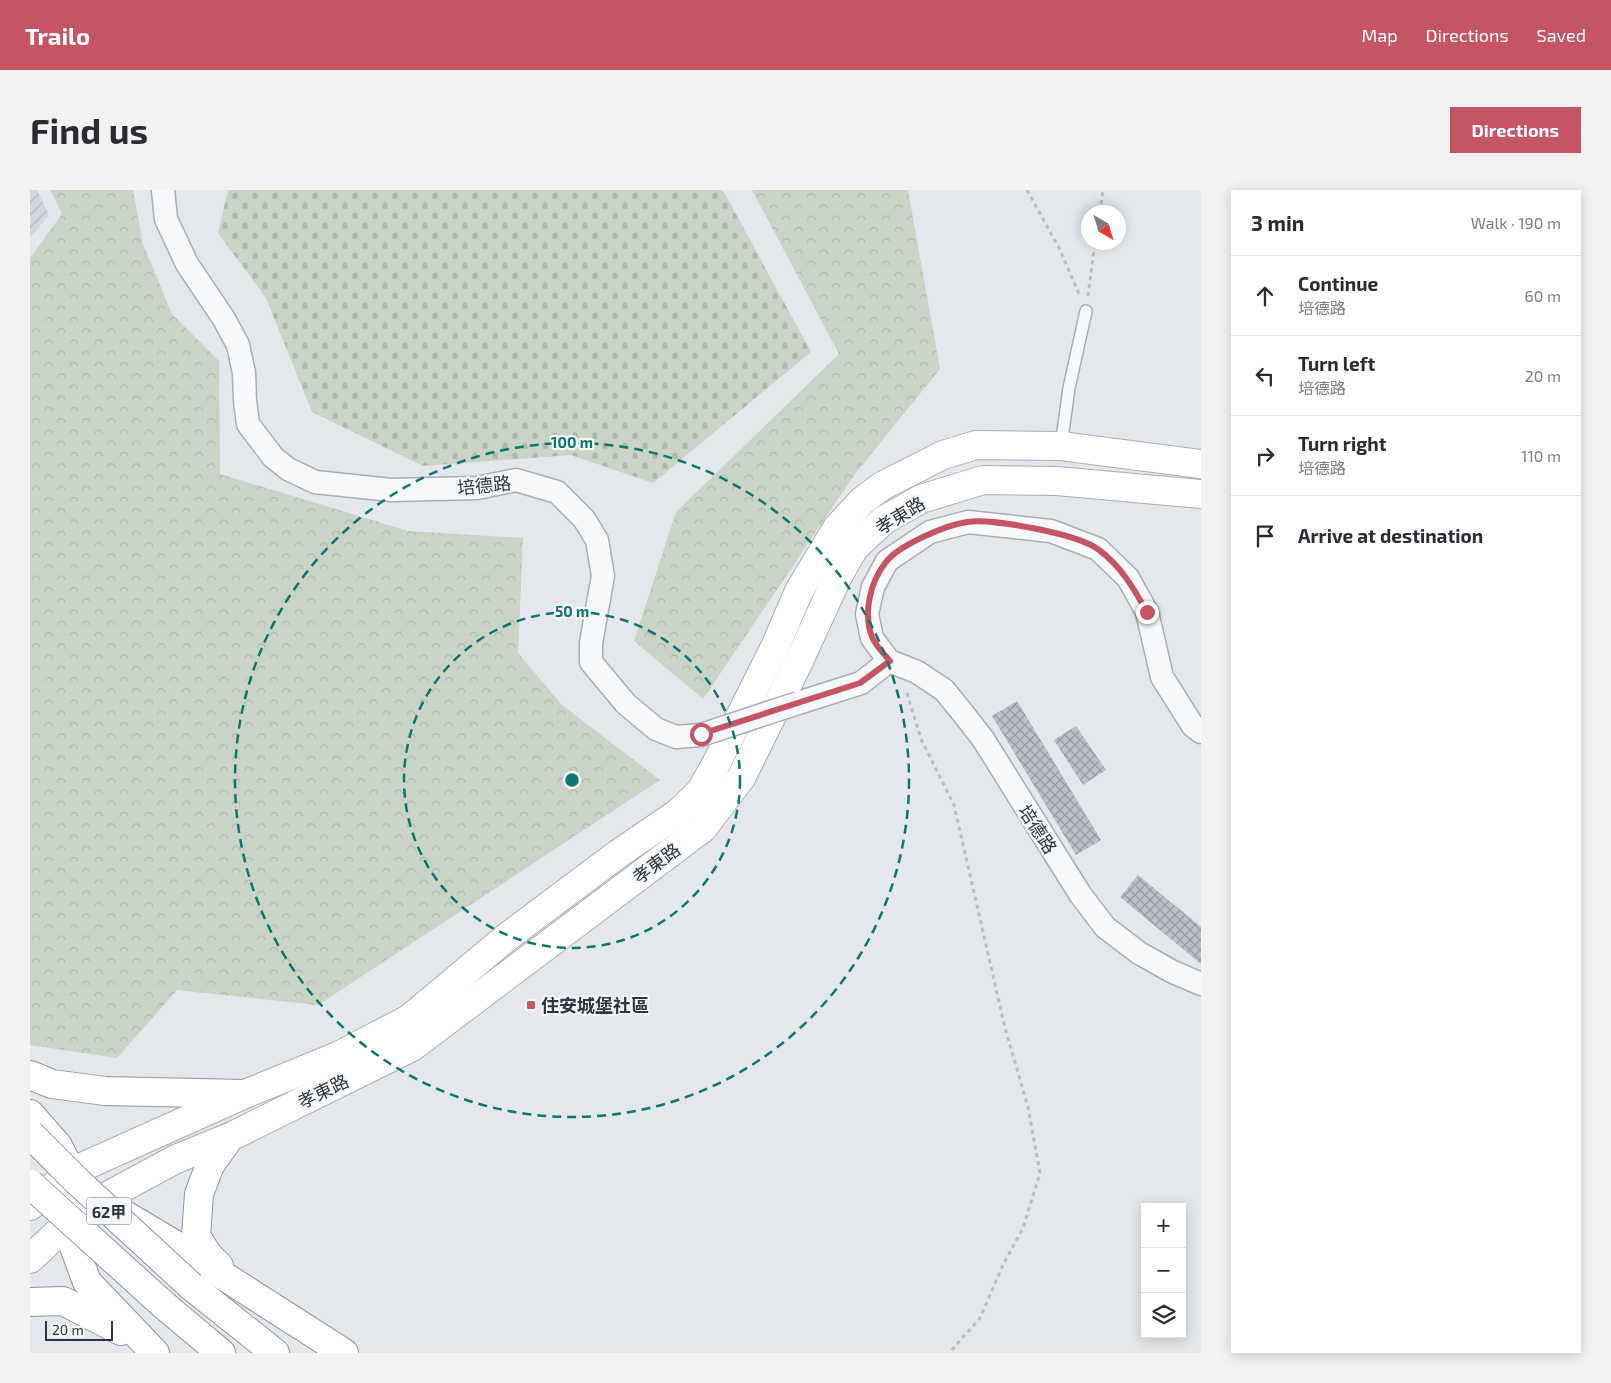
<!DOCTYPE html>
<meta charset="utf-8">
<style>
body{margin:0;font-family:"Exo 2","Noto Sans TC",sans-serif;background:#f2f2f3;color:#2b2b33}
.controls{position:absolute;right:15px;bottom:15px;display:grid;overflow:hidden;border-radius:0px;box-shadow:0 2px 12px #0003}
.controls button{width:45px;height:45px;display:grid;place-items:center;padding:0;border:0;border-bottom:1px solid #e1e1e2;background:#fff;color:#2b2b33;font:25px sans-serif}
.compass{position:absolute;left:1051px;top:15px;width:45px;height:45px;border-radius:50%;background:#fff;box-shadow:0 2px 12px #0003;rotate:141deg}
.scale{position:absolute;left:15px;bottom:12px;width:68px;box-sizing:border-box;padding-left:5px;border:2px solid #2d3542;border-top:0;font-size:14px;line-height:18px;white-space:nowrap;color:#2d3542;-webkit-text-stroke:4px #f4f6f8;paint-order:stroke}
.stop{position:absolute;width:15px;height:15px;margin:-11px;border:4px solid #c55565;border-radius:50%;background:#fff}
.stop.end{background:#c55565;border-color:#fff;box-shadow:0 1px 5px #0008}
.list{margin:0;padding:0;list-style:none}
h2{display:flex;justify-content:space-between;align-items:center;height:65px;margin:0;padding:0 20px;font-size:21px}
h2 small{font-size:16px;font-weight:400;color:#7c7c81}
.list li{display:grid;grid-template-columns:32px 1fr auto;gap:15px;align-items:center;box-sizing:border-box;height:80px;padding:0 20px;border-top:1px solid #e1e1e2}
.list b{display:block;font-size:19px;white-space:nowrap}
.list p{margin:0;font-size:16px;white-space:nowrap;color:#7c7c81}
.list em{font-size:16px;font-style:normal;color:#7c7c81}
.icon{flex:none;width:28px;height:28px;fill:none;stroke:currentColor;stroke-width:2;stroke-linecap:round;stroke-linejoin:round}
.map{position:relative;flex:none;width:1171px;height:1163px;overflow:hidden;border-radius:0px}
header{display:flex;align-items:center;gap:30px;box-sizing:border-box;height:70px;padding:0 25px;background:#c55565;color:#fff}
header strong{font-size:24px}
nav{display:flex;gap:28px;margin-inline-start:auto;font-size:18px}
.intro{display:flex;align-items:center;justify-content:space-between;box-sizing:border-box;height:120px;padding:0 30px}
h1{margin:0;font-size:35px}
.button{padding:12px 22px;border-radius:0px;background:#c55565;color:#fff;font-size:18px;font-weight:700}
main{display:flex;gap:30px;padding:0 30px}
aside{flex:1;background:#fff;border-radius:0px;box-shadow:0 2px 12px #0003}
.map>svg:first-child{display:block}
.industrial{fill:url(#industrial-furrows)}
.forest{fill:url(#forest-crowns)}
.cemetery{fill:url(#cemetery-stones)}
.building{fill:url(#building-cross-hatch)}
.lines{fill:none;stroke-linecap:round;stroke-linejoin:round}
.service-casing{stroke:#a9aeb5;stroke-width:14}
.minor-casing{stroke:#a9aeb5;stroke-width:25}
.secondary-casing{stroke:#a9aeb5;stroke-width:30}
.trunk-casing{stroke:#8d94a1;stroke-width:30}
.path{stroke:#babec3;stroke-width:3;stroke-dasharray:4 4;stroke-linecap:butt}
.service{stroke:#f7f8fa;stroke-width:11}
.minor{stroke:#f7f8fa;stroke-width:22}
.secondary{stroke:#fff;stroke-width:28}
.trunk{stroke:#fff;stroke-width:28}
.minor-bridge-casing{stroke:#a9aeb5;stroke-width:25;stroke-linecap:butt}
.trunk-bridge-casing{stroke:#8d94a1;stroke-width:30;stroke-linecap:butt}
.minor-bridge{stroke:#f7f8fa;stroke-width:22}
.trunk-bridge{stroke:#fff;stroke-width:28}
.route{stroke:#c55565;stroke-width:6}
.ring{fill:none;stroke:#0f766e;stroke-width:2.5;stroke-dasharray:9 6}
.poi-dot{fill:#c55565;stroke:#f4f6f8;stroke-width:2}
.labels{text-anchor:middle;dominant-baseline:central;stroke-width:4.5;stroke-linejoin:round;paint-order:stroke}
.shield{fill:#f4f6f8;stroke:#696f79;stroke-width:1}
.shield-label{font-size:16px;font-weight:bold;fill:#2d3542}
.street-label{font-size:18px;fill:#2d3542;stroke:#f4f6f8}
.poi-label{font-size:18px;font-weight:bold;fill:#2d3542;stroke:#f4f6f8;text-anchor:start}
.centre{fill:#0f766e;stroke:#f4f6f8;stroke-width:2.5}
.ring-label{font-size:15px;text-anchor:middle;font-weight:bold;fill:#0f766e;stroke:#f4f6f8;stroke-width:4.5;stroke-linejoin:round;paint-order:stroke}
</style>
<header>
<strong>Trailo</strong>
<nav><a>Map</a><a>Directions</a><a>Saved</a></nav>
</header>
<div class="intro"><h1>Find us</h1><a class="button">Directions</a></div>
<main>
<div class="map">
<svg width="1171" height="1163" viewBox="0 0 1171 1163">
<defs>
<pattern id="industrial-furrows" width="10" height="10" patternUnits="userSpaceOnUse" patternTransform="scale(1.25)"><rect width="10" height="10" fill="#d3d6dd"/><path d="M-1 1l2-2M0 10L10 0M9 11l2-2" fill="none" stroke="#b5b8bf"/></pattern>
<pattern id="forest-crowns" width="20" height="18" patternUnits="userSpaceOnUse" patternTransform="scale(1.25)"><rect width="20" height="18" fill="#cad4c6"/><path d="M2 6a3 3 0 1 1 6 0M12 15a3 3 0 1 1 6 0" fill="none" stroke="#aeb7ab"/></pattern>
<pattern id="cemetery-stones" width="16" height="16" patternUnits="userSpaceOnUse" patternTransform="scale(1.25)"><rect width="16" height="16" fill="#cad4c6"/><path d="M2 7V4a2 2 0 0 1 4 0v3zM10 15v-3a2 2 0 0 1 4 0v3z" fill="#aeb7ab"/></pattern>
<pattern id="building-cross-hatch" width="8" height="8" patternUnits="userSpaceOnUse" patternTransform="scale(1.25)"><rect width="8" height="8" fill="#bcc0c8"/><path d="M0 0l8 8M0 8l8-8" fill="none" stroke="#999da4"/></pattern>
</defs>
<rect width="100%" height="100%" fill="#e4e7eb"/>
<!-- industrial -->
<path class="industrial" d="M0,0H7L19,25L0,48Z"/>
<!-- forest -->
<g class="forest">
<path d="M20,0H103L113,54L142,124L189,171L190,284L378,341L493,348L488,463L532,515L630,590L288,815L147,800L87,868L0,855V68L32,24Z"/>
<path d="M722,0H878L910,179L825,284L673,509L604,451L646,322L809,164Z"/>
</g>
<!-- cemetery -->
<path class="cemetery" d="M198,0H690L694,2L781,162L623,293L541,265L393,276L282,222L236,108L188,43Z"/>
<!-- building -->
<g class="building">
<path d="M987,511L1071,650L1046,665L962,526Z"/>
<path d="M1046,536L1076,580L1053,595L1024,550Z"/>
<path d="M1108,685L1171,737V774L1090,707Z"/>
</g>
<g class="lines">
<defs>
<path id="service" d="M1031,256L1039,198L1056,121"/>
<g id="minor">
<path d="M133,0L136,29L157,74L194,129L208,155L214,183L215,211L218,234L243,267L258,279L285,292L361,300L447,298L486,290L527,302L554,329L567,350L573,386L561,453V472L596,514L626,539L646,547L671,545"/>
<path d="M768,513L831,493L859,471"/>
<path d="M1171,542L1163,536L1132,487L1117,422L1098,388L1068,359L1021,341L938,332L900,342L857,371L843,397L837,424L842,448L859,471L887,482L914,500L932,522L953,549L1050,704L1075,737L1109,763L1143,782L1171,794"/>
</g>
<g id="secondary">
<path d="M0,1016L41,982L215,904L308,866L379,829L477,747L588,664L648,623L670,602L685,576L744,459L769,401L807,338L832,311L852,296L913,265L946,255L1031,256L1171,274"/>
<path d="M0,1069L36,1035L70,1010L146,969L200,947L382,857L673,638L711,588L770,469L807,388L824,358L854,330L891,309L953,290L1027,291L1171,304"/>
</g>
<g id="trunk">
<path d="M0,885L22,894L75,901L215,904"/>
<path d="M0,924L28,956L41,982L36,1009L70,1010L147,1056L314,1163"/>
<path d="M36,1012V1035L57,1092L125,1163"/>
<path d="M189,1076L178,1065L166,1046L169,1004L180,975L200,947"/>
<path d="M161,1096L245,1163"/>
<path d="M0,1112L33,1111L91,1141"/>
<path d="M136,1117L191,1163"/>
</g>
</defs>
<!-- service casing -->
<use href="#service" class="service-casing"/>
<!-- minor casing -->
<use href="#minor" class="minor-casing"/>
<!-- secondary casing -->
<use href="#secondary" class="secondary-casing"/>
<!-- trunk casing -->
<use href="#trunk" class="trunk-casing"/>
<!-- path -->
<g class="path">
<path d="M997,0L1030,60L1050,106"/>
<path d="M1070,22L1073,0"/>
<path d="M1058,106L1065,52"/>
<path d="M877,503L891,549L924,615L975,838L998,917L1010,983L993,1038L973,1075L950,1128L919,1163"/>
</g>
<!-- service -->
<use href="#service" class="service"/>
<!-- minor -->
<use href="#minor" class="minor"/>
<!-- secondary -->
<use href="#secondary" class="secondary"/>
<!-- trunk -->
<use href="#trunk" class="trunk"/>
<defs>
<path id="minor-bridge" d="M671,545L768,513"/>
<g id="trunk-bridge">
<path d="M0,944L47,991L161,1096"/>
<path d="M0,994L136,1117"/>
</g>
</defs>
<!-- minor-bridge casing -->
<use href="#minor-bridge" class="minor-bridge-casing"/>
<!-- trunk-bridge casing -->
<use href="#trunk-bridge" class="trunk-bridge-casing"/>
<!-- minor-bridge -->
<use href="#minor-bridge" class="minor-bridge"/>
<!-- trunk-bridge -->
<use href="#trunk-bridge" class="trunk-bridge"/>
</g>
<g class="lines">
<!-- route -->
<path class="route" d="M671,544L830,493L860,471C854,464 845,455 842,447C833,423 840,392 856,372C869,355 916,335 937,332C962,328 1049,344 1069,360C1091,376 1104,399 1117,422"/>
</g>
<!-- distance rings -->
<g class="ring">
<circle cx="542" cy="590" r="168"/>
<circle cx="542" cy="590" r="337"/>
</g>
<!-- markers -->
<rect class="poi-dot" x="496" y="810" width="10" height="10" rx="2.5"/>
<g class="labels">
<!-- shield labels -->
<rect class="shield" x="56.5" y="1007.5" width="45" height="27" rx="4"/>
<g class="shield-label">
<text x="79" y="1021">62甲</text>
</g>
<!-- street labels -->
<g class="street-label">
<text transform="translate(454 295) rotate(-6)">培德路</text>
<text transform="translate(870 325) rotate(-31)">孝東路</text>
<text transform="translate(1008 639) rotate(57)">培德路</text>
<text transform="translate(626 673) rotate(-37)">孝東路</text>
<text transform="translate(293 901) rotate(-26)">孝東路</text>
</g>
<!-- poi labels -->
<g class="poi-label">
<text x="511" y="815">住安城堡社區</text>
</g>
</g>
<circle cx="542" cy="590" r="8" class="centre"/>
<g class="ring-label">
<text x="542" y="258">100 m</text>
<text x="542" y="427">50 m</text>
</g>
</svg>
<div class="controls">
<button>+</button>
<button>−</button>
<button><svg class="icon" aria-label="layers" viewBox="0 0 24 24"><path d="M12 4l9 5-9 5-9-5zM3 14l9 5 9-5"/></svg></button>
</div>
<svg class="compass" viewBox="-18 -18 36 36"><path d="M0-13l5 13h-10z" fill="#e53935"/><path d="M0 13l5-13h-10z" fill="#7c7c81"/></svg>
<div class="scale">20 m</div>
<div class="stop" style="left:671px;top:544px"></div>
<div class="stop end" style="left:1117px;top:422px"></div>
</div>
<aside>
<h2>3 min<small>Walk · 190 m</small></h2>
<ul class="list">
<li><svg class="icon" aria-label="ahead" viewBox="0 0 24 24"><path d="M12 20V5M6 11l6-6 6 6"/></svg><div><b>Continue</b><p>培德路</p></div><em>60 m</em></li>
<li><svg class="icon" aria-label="left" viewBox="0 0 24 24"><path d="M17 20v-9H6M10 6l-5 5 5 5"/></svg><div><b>Turn left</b><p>培德路</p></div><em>20 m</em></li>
<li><svg class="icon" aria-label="right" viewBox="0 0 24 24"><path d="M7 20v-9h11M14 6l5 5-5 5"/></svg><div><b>Turn right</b><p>培德路</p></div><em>110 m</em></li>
<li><svg class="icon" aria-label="arrive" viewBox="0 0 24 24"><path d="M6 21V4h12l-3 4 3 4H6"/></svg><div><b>Arrive at destination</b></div></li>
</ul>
</aside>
</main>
